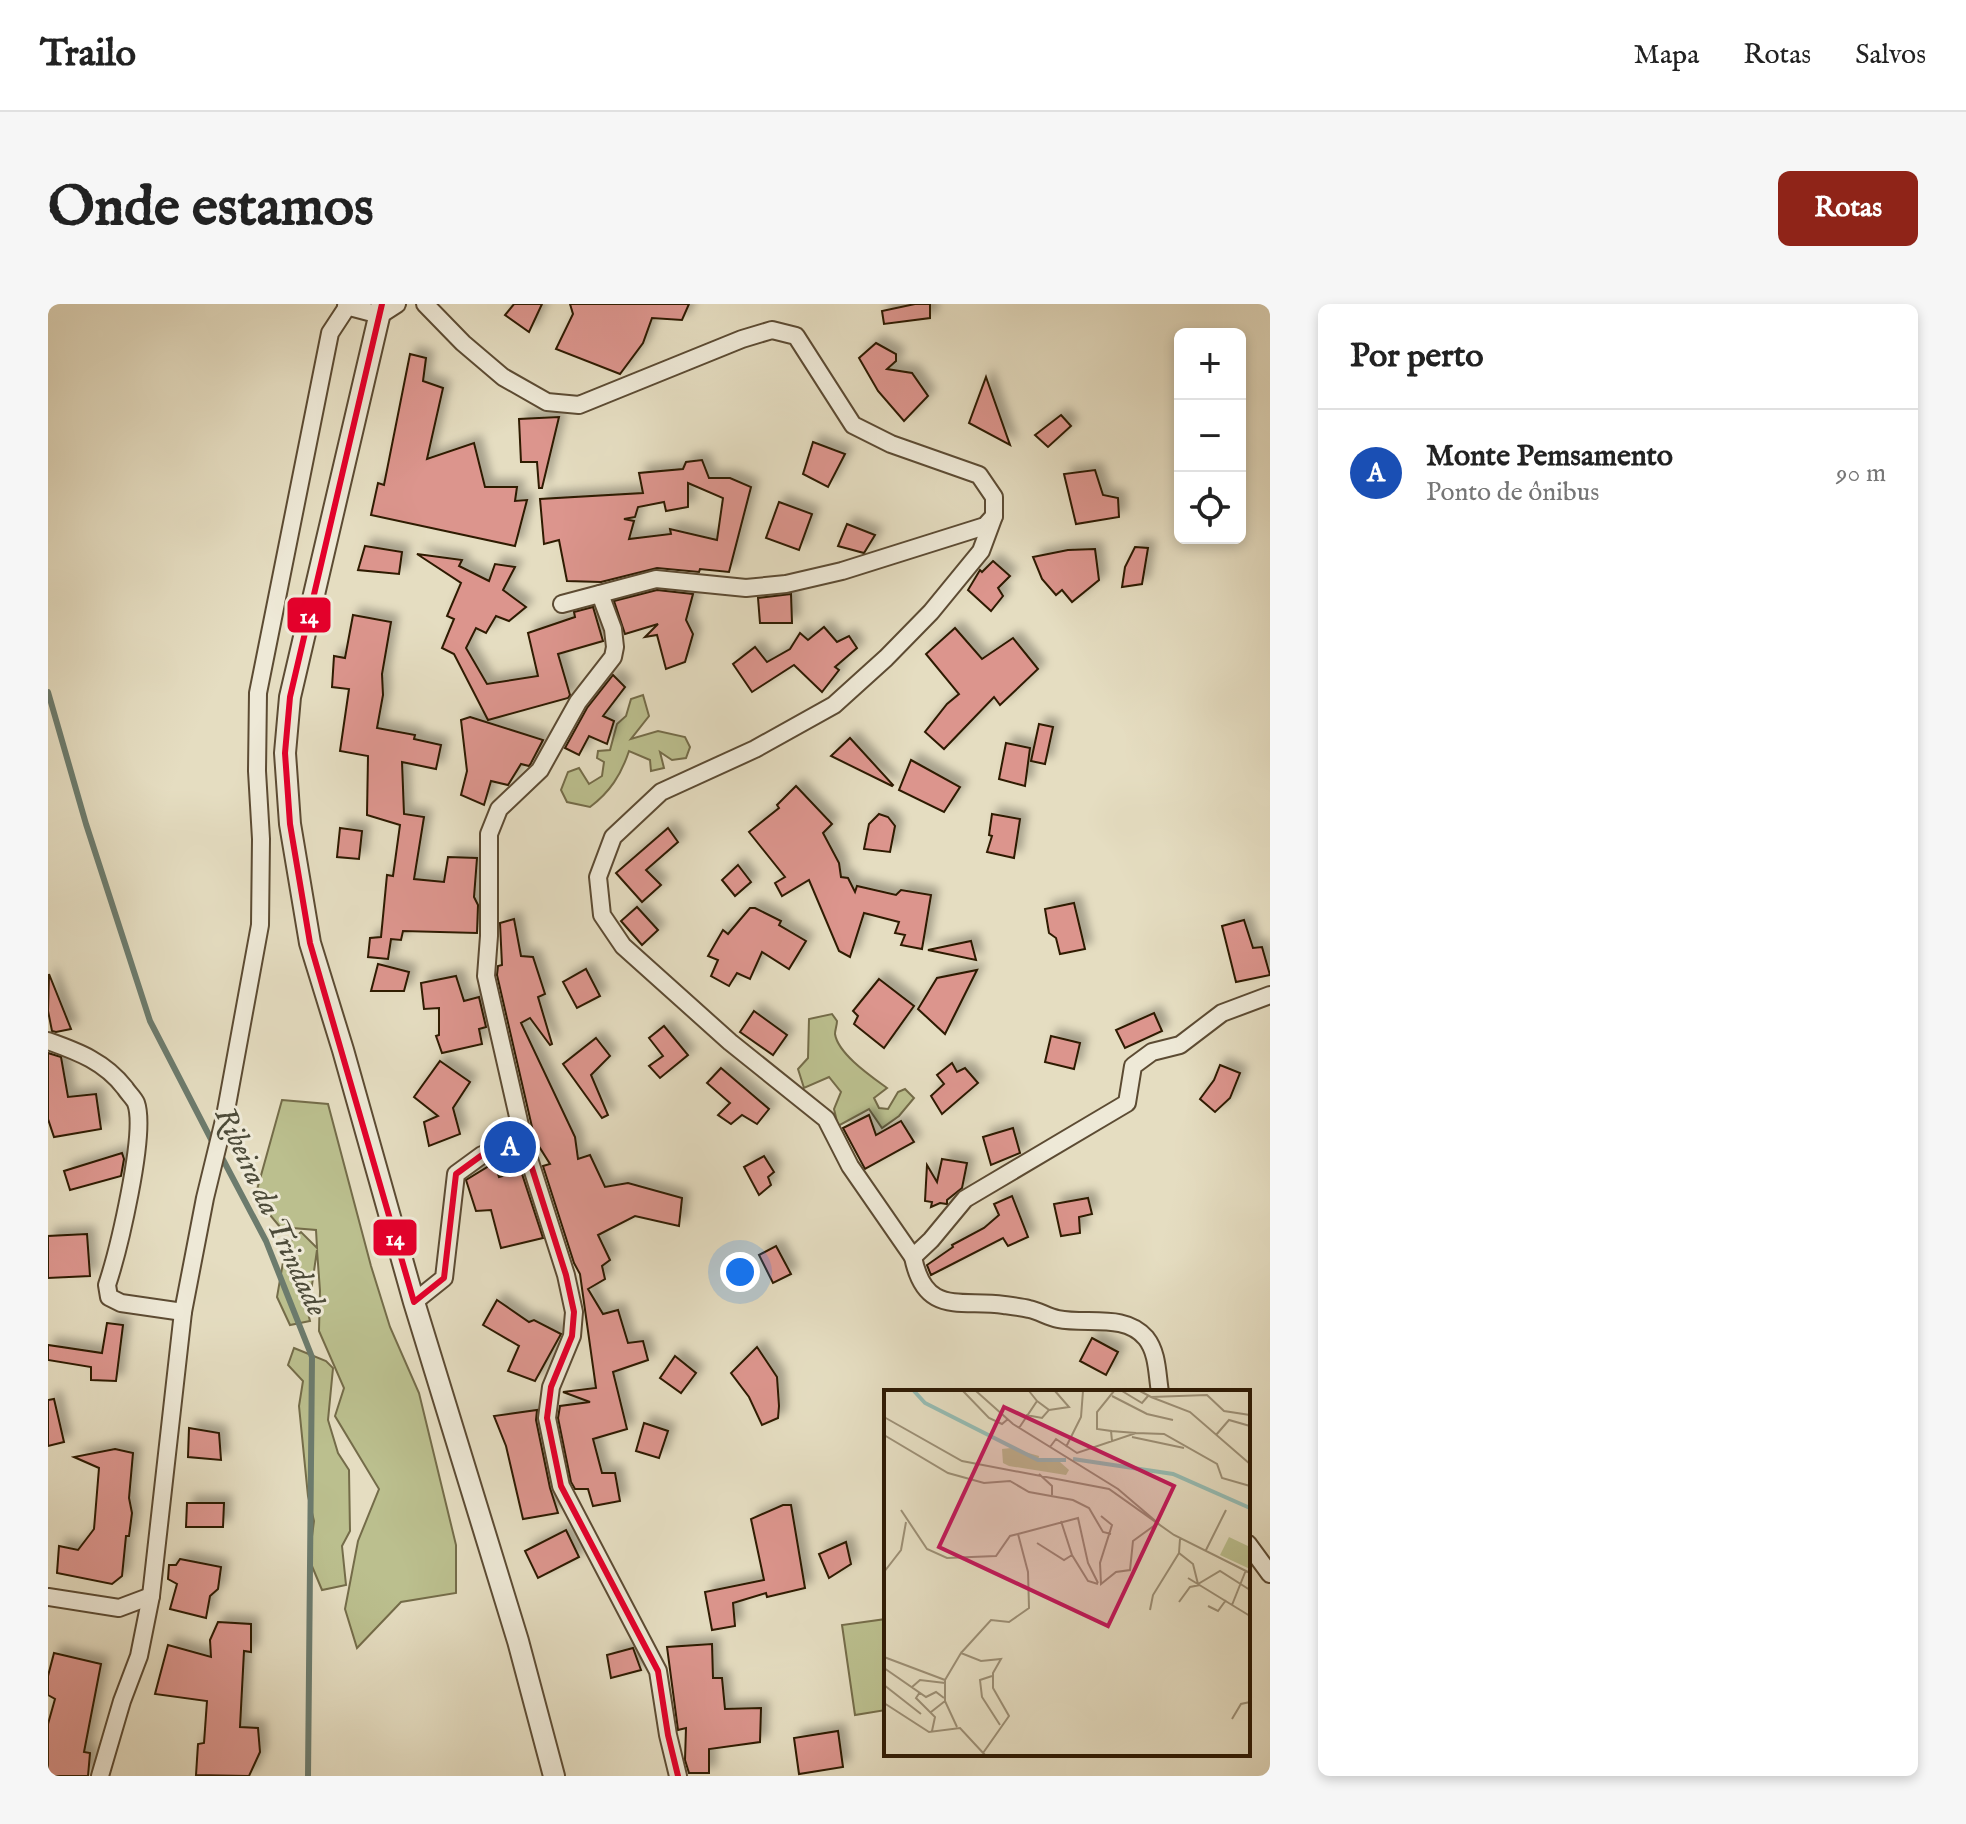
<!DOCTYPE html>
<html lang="pt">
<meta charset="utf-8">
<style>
body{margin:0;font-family:"IM FELL English",serif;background:#f6f6f6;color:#222}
.controls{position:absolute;right:24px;top:24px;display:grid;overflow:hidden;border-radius:12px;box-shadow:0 4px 12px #0003}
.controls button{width:72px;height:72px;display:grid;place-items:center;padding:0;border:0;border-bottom:2px solid #e0e0e0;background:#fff;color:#222;font:40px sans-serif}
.you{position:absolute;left:692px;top:968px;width:28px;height:28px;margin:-20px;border:6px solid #fff;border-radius:50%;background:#1a73e8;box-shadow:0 0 0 12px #1a73e833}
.badge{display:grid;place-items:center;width:52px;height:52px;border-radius:50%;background:#8f2418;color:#fff;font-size:26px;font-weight:700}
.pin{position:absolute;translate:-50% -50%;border:4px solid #fff;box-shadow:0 2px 8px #0006}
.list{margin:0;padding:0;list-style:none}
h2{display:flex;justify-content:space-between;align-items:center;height:104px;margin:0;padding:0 32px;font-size:34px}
h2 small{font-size:26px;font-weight:400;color:#767676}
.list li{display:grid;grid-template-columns:52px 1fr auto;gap:24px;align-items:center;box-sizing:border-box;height:128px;padding:0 32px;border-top:2px solid #e0e0e0}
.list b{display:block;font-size:30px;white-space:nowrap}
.list p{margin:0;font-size:26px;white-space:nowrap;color:#767676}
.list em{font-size:26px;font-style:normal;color:#767676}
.icon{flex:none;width:44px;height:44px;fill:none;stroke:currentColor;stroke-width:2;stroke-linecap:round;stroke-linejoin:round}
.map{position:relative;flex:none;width:1222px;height:1472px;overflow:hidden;border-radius:12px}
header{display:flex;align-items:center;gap:48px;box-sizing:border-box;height:112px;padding:0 40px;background:#fff;border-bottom:2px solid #e0e0e0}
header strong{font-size:38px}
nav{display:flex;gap:44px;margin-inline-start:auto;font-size:28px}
.intro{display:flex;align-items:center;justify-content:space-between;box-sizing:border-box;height:192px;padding:0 48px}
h1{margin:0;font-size:56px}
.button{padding:20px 36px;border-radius:12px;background:#8f2418;color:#fff;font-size:28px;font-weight:700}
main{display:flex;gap:48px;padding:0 48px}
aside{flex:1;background:#fff;border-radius:12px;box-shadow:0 4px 12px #0003}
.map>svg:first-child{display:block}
.green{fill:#bbbf8e;stroke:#746c49;stroke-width:2}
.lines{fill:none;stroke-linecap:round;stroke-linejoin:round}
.stream{stroke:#6c7b6d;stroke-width:6}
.building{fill:#dc958d;stroke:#2e1a04;stroke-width:2;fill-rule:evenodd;filter:url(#shadow)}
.minor-casing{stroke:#5c4b33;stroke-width:20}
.tertiary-casing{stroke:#5c4b33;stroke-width:24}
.minor{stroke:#eee9d7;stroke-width:16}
.tertiary{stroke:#eee9d7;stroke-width:20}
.bus-1-casing{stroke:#eee9d7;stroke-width:12}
.bus-1{stroke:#e4002b;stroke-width:6}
.labels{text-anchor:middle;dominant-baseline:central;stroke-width:6;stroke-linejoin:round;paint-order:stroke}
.water-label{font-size:30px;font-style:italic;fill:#4d4b39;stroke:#eee9d7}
.inset-river{fill:none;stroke:#96bcb3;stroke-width:4}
.inset-road{fill:none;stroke:#9c8f75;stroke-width:2}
.view{fill:#c2185b;fill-opacity:0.15;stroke:#c2185b;stroke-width:4}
.inset-edge{fill:none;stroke:#2e1a04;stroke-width:4}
.line-badge{stroke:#eee9d7;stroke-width:3}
.badge-label{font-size:22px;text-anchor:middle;font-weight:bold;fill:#fff}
</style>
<header>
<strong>Trailo</strong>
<nav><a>Mapa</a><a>Rotas</a><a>Salvos</a></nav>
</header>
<div class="intro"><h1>Onde estamos</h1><a class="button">Rotas</a></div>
<main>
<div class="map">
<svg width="1222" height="1472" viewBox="0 0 1222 1472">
<defs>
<filter id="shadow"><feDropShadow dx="7" dy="-7" stdDeviation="4" flood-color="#0004"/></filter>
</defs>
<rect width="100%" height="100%" fill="#e5ddc1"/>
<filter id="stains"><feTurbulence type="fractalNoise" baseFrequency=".0025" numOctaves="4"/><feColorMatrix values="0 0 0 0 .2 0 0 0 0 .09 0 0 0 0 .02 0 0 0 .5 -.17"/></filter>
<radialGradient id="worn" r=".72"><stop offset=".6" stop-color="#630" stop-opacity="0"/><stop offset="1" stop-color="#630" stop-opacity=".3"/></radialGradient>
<!-- green -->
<g class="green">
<path d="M595,391L601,412L583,435L610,427L637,433L642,443L638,454L624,456L612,448L616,464L603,467L602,456L581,447C573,471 562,488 542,503L519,498L513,486L520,468L531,464L541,480L554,472L556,458L549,454L550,447L562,446L569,420L578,412L583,395Z"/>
<path d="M784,710L789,717C789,721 787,726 787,730C790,750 824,773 839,784L826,794L831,804L840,805L850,788L857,785L866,794L851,812L834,824L821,805L790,822L786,805L793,788L781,773L756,784L750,765L760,754L761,715Z"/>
<path d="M234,796L280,800L323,962L342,1023L371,1089L408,1241V1289L353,1298L309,1344L297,1305L310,1237L331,1185L287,1112L296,1084L271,1027L272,987L269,946L260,1009L262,1017L242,1021L229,993L238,941L253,928L269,944L268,926L232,923L207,893Z"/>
<path d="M246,1044L278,1057L285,1064L280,1116L290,1149L301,1166L302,1227L294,1242L298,1281L274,1286L261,1255L266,1217L260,1192L251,1102L255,1077L240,1061Z"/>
<path d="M838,1315V1406L807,1411L794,1321Z"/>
</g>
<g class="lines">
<!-- stream -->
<g class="stream">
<path d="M0,388L38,520L102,717L165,839"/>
<path d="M171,848L218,937L264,1053L260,1472"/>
</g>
</g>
<!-- building -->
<g class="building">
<path d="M466,0H494L481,28L457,11Z"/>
<path d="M522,0H641L634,16L604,14L595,39L572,70L508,45L525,10Z"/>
<path d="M867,0H882V14L836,20L834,7Z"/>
<path d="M828,39L848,50V57L839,65L864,69L880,92L856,117L830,87L811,54Z"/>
<path d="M362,50L378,54L375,77L395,84L379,155L426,139L437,183H469L467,197L479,196L467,242L323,211L330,179L336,181Z"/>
<path d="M938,73L962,141L921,119Z"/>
<path d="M1013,111L1023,122L1000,143L987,131Z"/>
<path d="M511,113L494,184H491L489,158H473L471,115Z"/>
<path d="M765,138L797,150L780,183L755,170Z"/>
<path d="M654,156L661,174H682L703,183L681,268L652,265L651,268L609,264L553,278L519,277L511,236L496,240L492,195L595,189L591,169L635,165L638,158ZM640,179L675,194L669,236L622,225L623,230L581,235L586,217L576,215L587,213L590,203L616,198L618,207L640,203Z"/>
<path d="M1047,166L1055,191L1070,194L1071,213L1028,220L1016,170Z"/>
<path d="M731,198L764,210L751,246L718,234Z"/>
<path d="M799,220L827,231L816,249L790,242Z"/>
<path d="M317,242L354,248L351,270L310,266Z"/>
<path d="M1087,243L1100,244L1094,280L1074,283L1077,263Z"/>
<path d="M1047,245L1051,276L1024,298L1014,286L1008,291L994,275L985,253L1020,246Z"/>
<path d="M369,250L414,256L411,262L441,277L447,260L467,263L455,286L478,303L461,317L448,312L438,329L428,324L418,344L439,380L490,372L480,329L527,313L526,308L545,303L555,337L510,350L522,391L520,394L440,416L406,350L394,344L406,315L399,312L413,279Z"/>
<path d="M945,257L962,272L950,284L955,292L943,307L920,286L932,266L934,268Z"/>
<path d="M609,286L645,290L638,316L645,330L637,358L618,365L609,331L597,333L610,320L577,330L566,297Z"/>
<path d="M743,290L744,319H712L710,294Z"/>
<path d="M305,311L343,318L334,370L335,391L329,424L367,431L366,435L393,441L388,465L354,458L356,510L376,513L366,575L396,578L400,553L429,554L426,593L430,601L429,629L355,627L353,636L343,635L340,655L320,653L322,634L333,633L339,571L345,572L352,521L319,511L320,452L292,447L301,385L284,383L286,352L297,354Z"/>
<path d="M776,323L789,338L801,332L809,344L787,363L791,366L774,388L746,361L704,388L685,360L707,343L719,358L742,345L752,329L760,336Z"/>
<path d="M907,324L934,355L965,334L990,365L952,401L946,393L896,445L877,428L899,400L911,390L878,350Z"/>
<path d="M565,371L577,383L555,412L566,417L559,440L541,432L531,451L517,444L539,404Z"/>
<path d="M422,413L495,436L483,459L481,462L473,460L460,481L443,477L436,501L413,491L419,467L413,416Z"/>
<path d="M991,420L1005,423L997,460L983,457Z"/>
<path d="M802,434L845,481L844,482L783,452Z"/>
<path d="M958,439L982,444L977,482L951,475Z"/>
<path d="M863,456L912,483L896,508L851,486Z"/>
<path d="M748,482L784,520L775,529L791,559L793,573L800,574L807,588L809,582L848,591L853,586L883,591L874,645L853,641L857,631L847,629L851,618L816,609L802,653L791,647L761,576L734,592L727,579L737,573L701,528L731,504L729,501Z"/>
<path d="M831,510L840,513L847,522L842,548L816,545L821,520Z"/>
<path d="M944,510L972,515L966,554L939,548L944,532L941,531Z"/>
<path d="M292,524L314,527L311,555L289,553Z"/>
<path d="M620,524L630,538L598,566L613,581L594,598L568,569Z"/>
<path d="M690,561L703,578L687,592L674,576Z"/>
<path d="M1026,599L1037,645L1012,650L1008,634L1001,629L997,605Z"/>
<path d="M589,603L610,626L594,641L573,617Z"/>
<path d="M702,604H707L733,617L731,621L758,637L741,665L714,648L702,675L689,669L681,682L663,672L670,656L660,652L675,626L680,630Z"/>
<path d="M466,615L473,652L485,653L497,690L490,693L504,740L502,741L482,714L473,719L527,833L530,855L542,851L557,883L580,879L634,894L631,922L587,912L550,931L562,956L554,962L557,975L540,985L555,1010L570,1006L580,1039L595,1037L600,1056L565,1068L579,1125L545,1135L554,1169H567L572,1197L545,1202L540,1185H527L523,1178L510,1114L512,1102L542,1098L515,1088L548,1084L532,970L526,959L495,862L502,860L487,836L449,671L450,662L454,661L452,619Z"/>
<path d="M1196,616L1205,644L1214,643L1222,671L1188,678L1174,622Z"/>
<path d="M923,637L928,656L880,646Z"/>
<path d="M330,660L361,668L356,687H323Z"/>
<path d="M538,665L552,692L529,704L515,678Z"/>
<path d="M929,666L897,730L870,705L889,674Z"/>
<path d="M1,670L23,725L8,728L4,727L0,707Z"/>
<path d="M408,672L416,697L431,693L438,723L431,725L434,740L394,749L388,732L391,731V704L376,705L373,679Z"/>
<path d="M831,675L866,702L836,744L806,720L810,712L805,707Z"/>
<path d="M706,707L739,731L725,751L692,728Z"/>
<path d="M1106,709L1114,727L1077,744L1068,726Z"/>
<path d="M616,722L640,751L612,774L601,762L615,752L601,734Z"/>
<path d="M1003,732L1032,739L1026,765L997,758Z"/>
<path d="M548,734L562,752L543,771L560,811L554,814L515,760Z"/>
<path d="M0,749L13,753L20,793L48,790L53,825L6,833L0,815Z"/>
<path d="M392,757L422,778L405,804L412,830L381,842L376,818L390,812L366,793Z"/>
<path d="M904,759L909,768L917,764L930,779L894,810L883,792L896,780L889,771Z"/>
<path d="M1172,761L1192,769L1182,794L1167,808L1152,795L1166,776Z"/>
<path d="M673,764L721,805L709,820L694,811L683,820L670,811L682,799L659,779Z"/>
<path d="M821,811L828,831L853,817L866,838L817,865L795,824Z"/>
<path d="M965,824L972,849L943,861L935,833Z"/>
<path d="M74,849L76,855L73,872L22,886L16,867Z"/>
<path d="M716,852L726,868L720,873L723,881L711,891L696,863Z"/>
<path d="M894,855L919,859L914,884L899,896V900L892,899L883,903L884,898L877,897L879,861L889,878Z"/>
<path d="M446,859L451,873L473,867L495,934L453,944L443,906L428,907L418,876Z"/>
<path d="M964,892L980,933L960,942L955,934L883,971L879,961L905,943L904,941L936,924L951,911L946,900Z"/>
<path d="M1040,894L1044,910L1031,913L1032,929L1013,932L1006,900Z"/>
<path d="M39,930L42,972L0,974V932Z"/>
<path d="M728,942L743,970L725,979L711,951Z"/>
<path d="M449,996L481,1018L486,1016L513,1030L487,1077L460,1067L471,1042L435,1021Z"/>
<path d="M59,1019L75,1021L68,1077L43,1076V1063L0,1056V1041L54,1049Z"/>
<path d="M1044,1034L1070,1048L1058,1071L1032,1057Z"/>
<path d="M709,1043L729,1073L731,1102L730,1114L714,1121L701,1093L683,1069Z"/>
<path d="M627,1052L648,1069L633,1089L612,1074Z"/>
<path d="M6,1095L16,1138L0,1142V1096Z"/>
<path d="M489,1106L488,1116L502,1184L510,1209L475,1215L458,1142L446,1112Z"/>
<path d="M596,1119L620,1127L611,1154L588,1147Z"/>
<path d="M141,1124L171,1129L173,1156L140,1153Z"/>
<path d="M67,1145L85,1149L81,1194L84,1209L81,1232H78L74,1272L64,1280L9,1269L11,1242L30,1246L46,1225L51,1164L26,1153Z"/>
<path d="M139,1199H176L175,1223H138Z"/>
<path d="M735,1201H743L757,1284L719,1293L718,1289L685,1299L687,1322L664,1326L657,1288L716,1276L703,1215Z"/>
<path d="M518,1226L531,1253L490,1274L477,1247Z"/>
<path d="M798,1238L803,1260L781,1274L771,1250Z"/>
<path d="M132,1255L173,1263L170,1285L162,1292L158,1314L122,1305L129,1280L120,1275L121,1261H128Z"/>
<path d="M170,1318L203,1320V1348L196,1347L192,1423L210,1424L212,1448L201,1472L148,1471L150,1440L156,1439L159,1397L107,1390L120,1341L163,1353L162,1336Z"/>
<path d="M664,1340L665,1374H674L677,1405L713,1404L712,1438L661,1445V1469H641L637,1456L638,1424L630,1426L619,1343Z"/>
<path d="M585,1344L593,1366L563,1374L559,1351Z"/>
<path d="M6,1349L53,1360L36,1448L42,1449L40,1472H0V1420L7,1395L0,1391V1372Z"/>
<path d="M790,1427L795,1463L751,1470L746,1434Z"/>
</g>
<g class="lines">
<defs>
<g id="minor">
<path d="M377,0L415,39L455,73L499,98L531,101L694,35L724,26L748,32L805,121L843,140L931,171L946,193V212L937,222L794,267L738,280L698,284L608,275L514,300"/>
<path d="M298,2L332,11L349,0"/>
<path d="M946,212L933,247L883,308L838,354L786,401L707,445L613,488L565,533L550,573L554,611L575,642L682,738L778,815L802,862L865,953L883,936L917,895L1079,799L1085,762L1104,748L1132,741L1174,709L1222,691"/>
<path d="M552,290L565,325L567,343L565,353L530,398L492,466L451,505L441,530V632L438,672L476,839L518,971L526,1008L524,1032L503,1083L499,1114L513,1182L610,1367L620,1431L630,1472"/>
<path d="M0,737C31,748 57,758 77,784C80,789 86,794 88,799C99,829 70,948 59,981L61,993L73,999L135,1008"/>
<path d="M865,953C877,1012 911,995 956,1001C964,1002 973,1003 981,1005C991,1007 1000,1013 1010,1015C1039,1021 1077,1009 1098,1034C1110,1049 1109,1071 1112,1088"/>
<path d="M366,998L396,974L408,870L434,851L476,839"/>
<path d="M1200,1240L1222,1270"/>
<path d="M0,1293L71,1304L103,1292"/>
<path d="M52,1472L74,1397L91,1352L103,1292L135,1008L157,894L177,812L212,621L213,535L209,467L210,389L282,29L301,0"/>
</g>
<path id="tertiary" d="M334,0L242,393L237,449L242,520L262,639L295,746L366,998L470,1337L506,1472"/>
</defs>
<!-- minor casing -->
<use href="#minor" class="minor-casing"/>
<!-- tertiary casing -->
<use href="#tertiary" class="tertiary-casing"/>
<!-- minor -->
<use href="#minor" class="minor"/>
<!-- tertiary -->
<use href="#tertiary" class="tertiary"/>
<defs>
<path id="bus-1" d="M334,0L242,393L237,449L242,520L262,639L366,998L396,974L408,870L434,851L476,839L518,971L526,1008L524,1032L503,1083L499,1114L513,1182L610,1367L620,1431L630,1472"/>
</defs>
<!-- bus-1 casing -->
<use href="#bus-1" class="bus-1-casing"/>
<!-- bus-1 -->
<use href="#bus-1" class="bus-1"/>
</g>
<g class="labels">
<!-- water labels -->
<g class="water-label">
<text transform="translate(222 908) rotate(65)">Ribeira da Trindade</text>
</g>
</g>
<!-- overview -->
<g transform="translate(836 1086)">
<rect width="366" height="366" fill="#e5ddc1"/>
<path d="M127,58L155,66L154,72H176L185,80L182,85L125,76L119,73L118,59ZM345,147L366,157V179L336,165Z" fill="#bbbf8e"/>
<path class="inset-river" d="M30,1L41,13L154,70H182M189,69L289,84L366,118"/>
<path class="inset-road" d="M79,1L105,28L118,34L124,29M92,1L129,34L234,99L275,134M238,1L258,13L264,6M256,1L267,7L323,5L340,21L366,25M228,6L263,24L289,30M267,7L306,22L366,74M165,20L185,17L171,1M142,25L158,28L165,20L153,11M0,27L78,71L225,99L290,145L366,183M135,38L153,11L145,1M227,41L252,43M0,45L64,83L100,93L126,91L145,102L189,110L205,118L219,142L227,144M332,45L345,30L366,36M248,47L300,58M228,51L227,41L213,39V22L230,1M166,57L172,49L193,63L252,43L280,44L333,74L338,88L366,96M182,57L197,27L199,1M155,84L168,96V105M17,120L43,159L63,168L112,166L126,146L134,144M217,126L228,135L216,173L217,194L232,182L246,180L249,151L271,135M177,131L188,165L204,191L214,194M296,149L295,163L309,174L314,194L336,181L366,200M153,153L180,170L188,165M322,160L342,120M0,182L17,160L22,132M304,188L366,226M295,212L306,197L316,195M348,215L362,180M324,216L334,221L342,210M266,220L269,205L295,163M77,263L107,230L125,232L145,218L144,182L134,144L194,128L204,173L214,193M0,267L61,290M0,278L42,307L52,302L60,308M108,286L96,290L98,307L116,335M0,295L37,324M28,297L36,290L61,293M36,302L32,308L51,327L48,341M61,311V290L77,263L97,271L117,269L109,283V298L125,326L99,363M0,313L45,342L76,338L101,365M47,322L61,311L73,337M348,329L357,314L366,312"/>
<path class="view" d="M120,17L290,96L224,236L55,157Z"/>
<rect width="366" height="366" class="inset-edge"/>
</g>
<g class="line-badge">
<rect x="238" y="292" width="46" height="38" rx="8" fill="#e4002b"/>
<rect x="324" y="914" width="46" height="39" rx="8" fill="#e4002b"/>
</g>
<g class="badge-label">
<text x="261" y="319">14</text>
<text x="347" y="941">14</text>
</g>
<rect width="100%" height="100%" filter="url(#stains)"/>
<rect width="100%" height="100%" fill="url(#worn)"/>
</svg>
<div class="controls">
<button>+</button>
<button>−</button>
<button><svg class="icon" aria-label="locate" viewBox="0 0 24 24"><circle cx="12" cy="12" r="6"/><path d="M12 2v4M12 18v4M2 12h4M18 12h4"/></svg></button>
</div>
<div class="you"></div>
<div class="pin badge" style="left:462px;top:843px;background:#1a4fb4">A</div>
</div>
<aside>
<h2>Por perto<small></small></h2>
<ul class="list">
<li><span class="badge" style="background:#1a4fb4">A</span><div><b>Monte Pemsamento</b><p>Ponto de ônibus</p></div><em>90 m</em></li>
</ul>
</aside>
</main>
